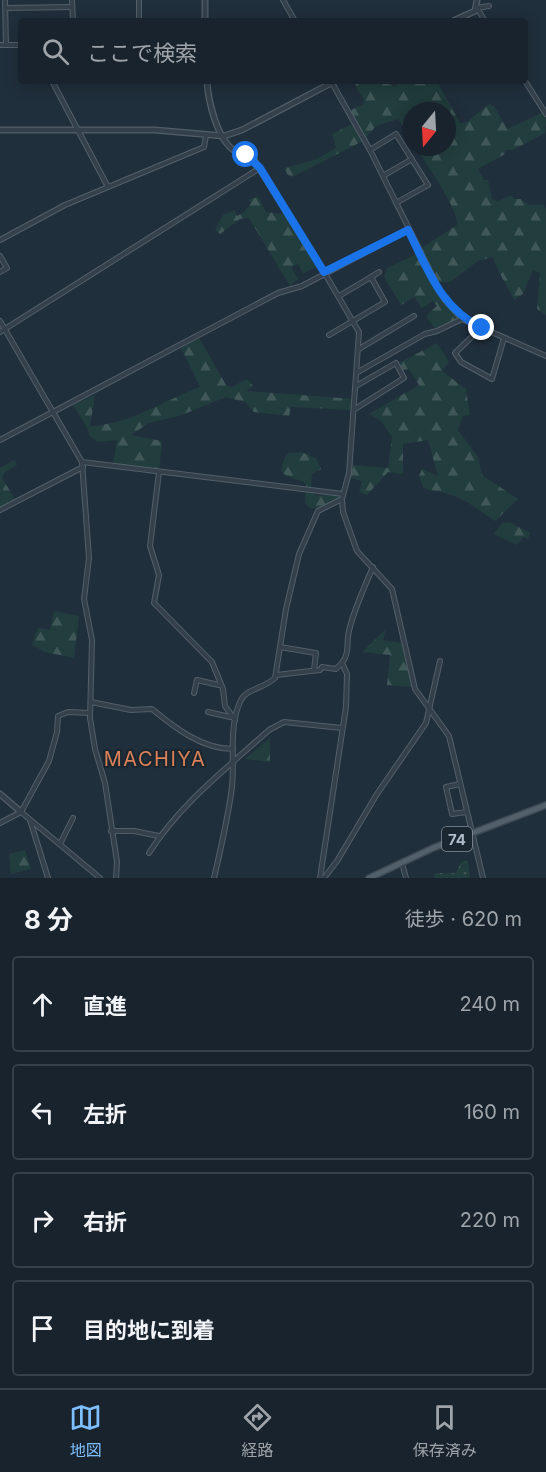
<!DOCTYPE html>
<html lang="ja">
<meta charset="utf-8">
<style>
body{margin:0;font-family:Inter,"Noto Sans JP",sans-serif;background:#212b35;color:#f1f3f6}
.compass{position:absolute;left:402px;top:102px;width:54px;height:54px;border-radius:50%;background:#18232d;box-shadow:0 3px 15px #0003;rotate:198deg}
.stop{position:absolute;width:18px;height:18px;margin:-14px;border:4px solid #1a73e8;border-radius:50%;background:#fff}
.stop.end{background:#1a73e8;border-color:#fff;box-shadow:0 2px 6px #0008}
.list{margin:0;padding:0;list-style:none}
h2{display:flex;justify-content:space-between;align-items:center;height:78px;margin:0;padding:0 24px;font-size:26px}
h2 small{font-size:20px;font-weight:400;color:#9fa4aa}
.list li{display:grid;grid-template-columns:39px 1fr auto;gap:18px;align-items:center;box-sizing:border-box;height:96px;margin:0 12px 12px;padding:0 12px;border:2px solid #364049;border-radius:6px}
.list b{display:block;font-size:22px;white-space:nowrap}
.list em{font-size:20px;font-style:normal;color:#9fa4aa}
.icon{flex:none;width:33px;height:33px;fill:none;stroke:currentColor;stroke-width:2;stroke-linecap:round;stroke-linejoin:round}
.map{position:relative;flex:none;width:546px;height:878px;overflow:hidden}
.search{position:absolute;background:#18232d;box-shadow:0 3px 15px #0003;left:18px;right:18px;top:18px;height:66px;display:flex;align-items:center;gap:15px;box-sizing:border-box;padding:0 21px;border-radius:6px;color:#9fa4aa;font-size:22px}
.sheet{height:510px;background:#18232d}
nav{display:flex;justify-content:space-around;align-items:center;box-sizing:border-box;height:84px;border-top:2px solid #364049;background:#18232d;font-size:16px;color:#9fa4aa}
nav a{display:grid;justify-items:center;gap:3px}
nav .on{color:#7dbfff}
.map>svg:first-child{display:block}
.grass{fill:url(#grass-dots)}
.forest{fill:url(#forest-firs)}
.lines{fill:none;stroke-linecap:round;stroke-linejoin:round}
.minor-casing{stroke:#525f69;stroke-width:6}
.tertiary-casing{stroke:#525f69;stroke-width:7}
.primary-casing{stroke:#3d4a55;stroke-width:8}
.minor{stroke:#34414c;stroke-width:4}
.tertiary{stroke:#34414c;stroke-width:4.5}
.primary{stroke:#52606c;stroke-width:5}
.route{stroke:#1a73e8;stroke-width:8}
.labels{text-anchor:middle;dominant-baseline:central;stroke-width:4.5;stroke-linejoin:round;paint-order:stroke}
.shield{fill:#1a2630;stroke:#828f9a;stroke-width:1.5}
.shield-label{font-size:15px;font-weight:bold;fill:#afbcc8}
.quarter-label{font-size:20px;letter-spacing:1.5px;fill:#db8057;stroke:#1a2630}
</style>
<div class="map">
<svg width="546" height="878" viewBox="0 0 546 878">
<defs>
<pattern id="grass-dots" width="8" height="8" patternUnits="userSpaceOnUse" patternTransform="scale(1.5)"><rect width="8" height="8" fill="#223d3d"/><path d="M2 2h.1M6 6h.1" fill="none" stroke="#405758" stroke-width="1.8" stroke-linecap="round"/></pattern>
<pattern id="forest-firs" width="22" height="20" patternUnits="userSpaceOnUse" patternTransform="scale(1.5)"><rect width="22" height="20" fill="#223d3d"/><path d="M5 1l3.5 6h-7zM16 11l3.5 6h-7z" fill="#405758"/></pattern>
</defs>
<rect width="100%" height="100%" fill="#202f3c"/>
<!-- grass -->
<path class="grass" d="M468,861L470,878H435L434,873H456L461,862Z"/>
<!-- forest -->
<g class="forest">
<path d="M359,81H377L395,86L402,81H437L460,123L467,122L489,104L494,106L507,129L542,113L546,119L545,133L513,150H505V154L478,169L484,180H488L492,199L498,201L512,195L514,199H521L530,205L543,204L546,209V315L537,309L540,273L533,270L523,294L514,300C507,285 498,273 493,257L478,261L450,282H439L422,252L423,247L457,225C459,209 425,163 416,147H447V111H411V138L398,119L376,126L363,141L292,177L287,174L285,168L317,159L336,148L332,134L356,122L351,110L364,104L363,98L355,85Z"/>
<path d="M258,197L266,212L284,214L317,267L303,273L298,264L291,267L298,279L290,286L249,218L240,219L220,234L215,230L223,215L235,210L237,216L244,212L251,203L248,200Z"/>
<path d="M416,254L442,300L458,318L436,330L426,316L437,306L433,301L422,308L414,297L401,305L384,277L387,268Z"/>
<path d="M199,338L226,385L232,387L247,379L253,386L246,391L354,399L353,410L291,407L289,416L254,412L245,402L226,397L179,416L149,423L131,435L162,441L159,471L113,465L117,440L97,442L89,435L88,429L73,405L95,395L90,426C132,424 162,401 200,387L181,348Z"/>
<path d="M437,343L449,362L442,371L466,389L470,415L463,416L458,430L478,457L482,475L518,499L495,521C479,510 464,498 445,493C436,490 431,492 423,487L419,476L422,469L438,476L428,440L403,444V474L388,472L367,495L359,492L362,481L350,478L353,465L388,468L392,437L381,421L369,414L419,385L409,369L402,370L399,363Z"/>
<path d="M301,452L316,458L321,469L312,474L311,487L315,495L338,496V498L318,508H310L305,503L306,483L283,474C280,466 283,460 288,453Z"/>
<path d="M14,460L17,465L5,472L2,478L15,499L0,507V468Z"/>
<path d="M509,522L530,533L528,539L523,537L517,545L494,534L502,523Z"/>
<path d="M54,611L79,616L74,658L45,652L32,645L38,628L50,630Z"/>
<path d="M386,629L383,640L401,643L413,687L387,685L390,655L362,652Z"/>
<path d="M270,738V762L245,759Z"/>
<path d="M25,850L31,869L11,874L9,854Z"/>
</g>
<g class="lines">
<defs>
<g id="minor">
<path d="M5,0L6,45"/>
<path d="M72,0L73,21"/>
<path d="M139,0V21"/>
<path d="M283,0L295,21"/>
<path d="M6,8L72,7"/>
<path d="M485,21L477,8L489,6"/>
<path d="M0,45H21"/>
<path d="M52,81L108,187"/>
<path d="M525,81L546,114"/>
<path d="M332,83L370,150L444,299L462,319L546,356"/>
<path d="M370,150L396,134L428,185L396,203"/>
<path d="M383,176L412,159"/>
<path d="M0,240L65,205L204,147L206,136"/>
<path d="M0,256L7,268L0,272"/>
<path d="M324,272L359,332L349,473L342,499L343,512L357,551L392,589L415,689L449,736L483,878"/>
<path d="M371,277L379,272"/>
<path d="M0,321L82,462L89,558L84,599L92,640L90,718L95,749L105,783L117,862L116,878"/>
<path d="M481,328L455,353L461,362L492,379L504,338"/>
<path d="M0,332L260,168"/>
<path d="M329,335L385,302L371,277L339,296"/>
<path d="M359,349L414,316"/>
<path d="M358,372L425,334L437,331L462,319"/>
<path d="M355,409L404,378L396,363L356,386"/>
<path d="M0,440L278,293L302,286L408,230"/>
<path d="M82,462L343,494"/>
<path d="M159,472L150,546L159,575L154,603L212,662L223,689L225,706L235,720"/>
<path d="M0,510L83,467"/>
<path d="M280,647L316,653L314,670"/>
<path d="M276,675L320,670L322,667L336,669L342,663"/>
<path d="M194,693L197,680L219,685"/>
<path d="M91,702L131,710L152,709C175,728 202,749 233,749"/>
<path d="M208,712L230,717"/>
<path d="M460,784L446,787L452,814L466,812"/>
<path d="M21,812L49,761L57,732L58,716L68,712L90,713"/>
<path d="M21,812L100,878"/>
<path d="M30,820L48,878"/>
<path d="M0,823L21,812"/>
<path d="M111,831H134L159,836"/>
<path d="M60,844L73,818"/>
<path d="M149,853C179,805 228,767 269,730L284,722L342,728"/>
<path d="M402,863L406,878"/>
<path d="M214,878C221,848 228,818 232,787C235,759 228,726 241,700C246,689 265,688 275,678L286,609L299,554L318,511L342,499"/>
<path d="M320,878L346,707L347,674L342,663C350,653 346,643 349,631C354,609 364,588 373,567"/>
<path d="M324,878L337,861L377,794L426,723L440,661"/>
</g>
<g id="tertiary">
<path d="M205,21V0"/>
<path d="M453,21L475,11L477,0"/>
<path d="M207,81C208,100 217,140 235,151C241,154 247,155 253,158L324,272"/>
<path d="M0,130H155L224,136L242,130L335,81"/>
<path d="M0,794L21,812"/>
</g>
<path id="primary" d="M369,878L433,848L546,805"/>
</defs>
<!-- minor casing -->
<use href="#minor" class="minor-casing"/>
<!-- tertiary casing -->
<use href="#tertiary" class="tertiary-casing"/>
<!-- primary casing -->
<use href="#primary" class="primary-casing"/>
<!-- minor -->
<use href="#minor" class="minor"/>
<!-- tertiary -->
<use href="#tertiary" class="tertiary"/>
<!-- primary -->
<use href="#primary" class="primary"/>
</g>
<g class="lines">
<!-- route -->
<path class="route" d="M246,155L260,168L324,272L408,230C428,269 440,308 482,328"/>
</g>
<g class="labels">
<!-- shield labels -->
<rect class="shield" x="442" y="827" width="30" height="24" rx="4.5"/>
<g class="shield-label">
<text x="457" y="839">74</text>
</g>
<!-- quarter labels -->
<g class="quarter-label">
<text x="155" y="759">MACHIYA</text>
</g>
</g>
</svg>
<svg class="compass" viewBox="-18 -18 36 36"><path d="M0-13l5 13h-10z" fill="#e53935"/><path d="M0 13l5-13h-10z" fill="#9fa4aa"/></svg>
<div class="stop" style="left:246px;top:155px"></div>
<div class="stop end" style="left:482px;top:328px"></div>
<div class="search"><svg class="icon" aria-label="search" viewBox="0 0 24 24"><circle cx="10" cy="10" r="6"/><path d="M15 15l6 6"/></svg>ここで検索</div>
</div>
<section class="sheet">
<h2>8 分<small>徒歩 · 620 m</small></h2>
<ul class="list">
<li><svg class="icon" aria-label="ahead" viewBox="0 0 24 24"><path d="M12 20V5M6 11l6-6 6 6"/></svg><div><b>直進</b></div><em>240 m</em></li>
<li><svg class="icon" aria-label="left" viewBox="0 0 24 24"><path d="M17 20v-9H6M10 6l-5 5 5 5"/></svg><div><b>左折</b></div><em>160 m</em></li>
<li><svg class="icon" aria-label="right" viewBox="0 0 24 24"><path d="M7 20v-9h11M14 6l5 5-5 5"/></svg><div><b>右折</b></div><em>220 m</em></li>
<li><svg class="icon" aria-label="arrive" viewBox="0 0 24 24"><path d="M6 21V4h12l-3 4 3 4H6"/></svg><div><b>目的地に到着</b></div></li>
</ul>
</section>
<nav>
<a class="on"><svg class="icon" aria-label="map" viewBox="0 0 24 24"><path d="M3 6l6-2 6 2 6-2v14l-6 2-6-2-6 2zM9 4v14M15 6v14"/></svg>地図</a>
<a><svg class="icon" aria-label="directions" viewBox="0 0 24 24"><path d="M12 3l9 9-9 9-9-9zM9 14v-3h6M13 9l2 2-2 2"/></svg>経路</a>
<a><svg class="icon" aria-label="saved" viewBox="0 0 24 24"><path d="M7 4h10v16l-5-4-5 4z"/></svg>保存済み</a>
</nav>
